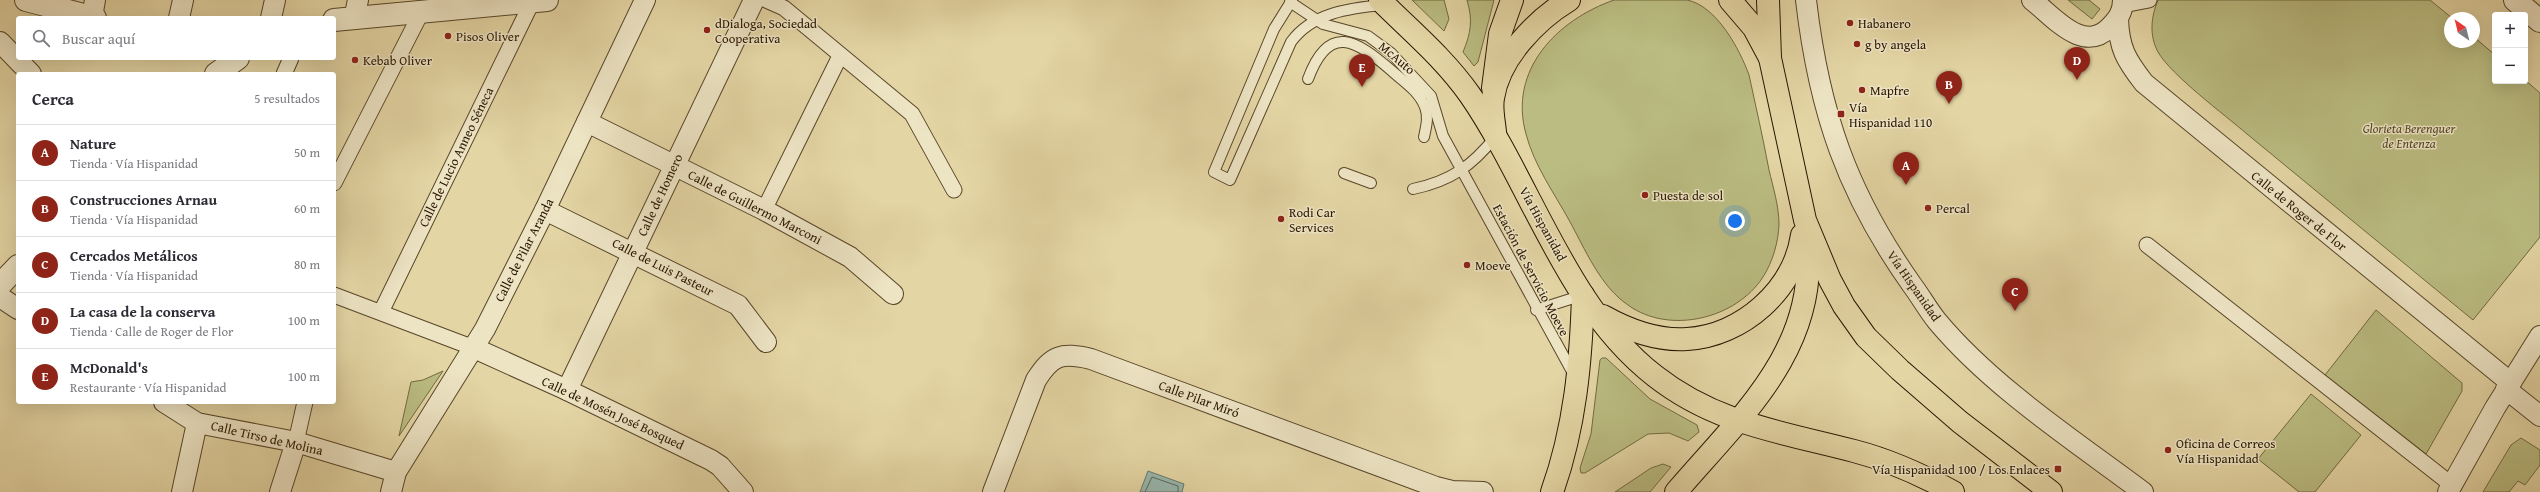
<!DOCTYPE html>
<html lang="es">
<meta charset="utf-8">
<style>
body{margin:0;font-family:"Gentium Book Plus",serif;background:#f2f2f3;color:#2b2b33}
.controls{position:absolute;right:12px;top:12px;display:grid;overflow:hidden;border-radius:4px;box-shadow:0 4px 16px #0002}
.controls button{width:36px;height:36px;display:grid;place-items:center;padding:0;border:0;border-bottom:1px solid #e1e1e2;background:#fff;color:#2b2b33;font:20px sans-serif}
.compass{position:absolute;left:2444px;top:12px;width:36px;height:36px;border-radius:50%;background:#fff;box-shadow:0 4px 16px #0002;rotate:325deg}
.you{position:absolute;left:1735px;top:221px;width:14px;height:14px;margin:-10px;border:3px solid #fff;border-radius:50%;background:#1a73e8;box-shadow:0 0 0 6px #1a73e833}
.badge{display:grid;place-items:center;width:26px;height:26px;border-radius:50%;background:#8f2418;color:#fff;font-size:13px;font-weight:700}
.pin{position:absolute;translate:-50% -33px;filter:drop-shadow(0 1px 2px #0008)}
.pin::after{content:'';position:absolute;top:21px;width:14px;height:12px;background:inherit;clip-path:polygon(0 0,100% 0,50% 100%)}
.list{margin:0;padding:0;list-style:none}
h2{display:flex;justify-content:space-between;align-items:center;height:52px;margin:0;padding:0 16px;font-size:17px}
h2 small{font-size:13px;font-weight:400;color:#7c7c81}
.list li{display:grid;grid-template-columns:26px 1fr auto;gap:12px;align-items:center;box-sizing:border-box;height:56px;padding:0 16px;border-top:1px solid #e1e1e2}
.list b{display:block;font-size:15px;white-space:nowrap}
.list p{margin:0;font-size:13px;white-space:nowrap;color:#7c7c81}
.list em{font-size:13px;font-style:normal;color:#7c7c81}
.icon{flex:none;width:22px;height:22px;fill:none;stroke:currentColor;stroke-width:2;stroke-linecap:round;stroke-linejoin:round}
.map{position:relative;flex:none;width:2540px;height:492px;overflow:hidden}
.search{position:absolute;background:#fff;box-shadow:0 4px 16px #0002;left:16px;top:16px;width:320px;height:44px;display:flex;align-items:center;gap:10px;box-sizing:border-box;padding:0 14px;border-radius:4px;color:#7c7c81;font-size:15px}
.panel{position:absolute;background:#fff;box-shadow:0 4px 16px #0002;left:16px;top:72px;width:320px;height:332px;border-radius:4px}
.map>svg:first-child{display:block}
.green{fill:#babc81;stroke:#726940}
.water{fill:#97b7ae;stroke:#6b7768}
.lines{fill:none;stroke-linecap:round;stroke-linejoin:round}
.shore{stroke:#606657;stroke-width:1}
.service-casing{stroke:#584629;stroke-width:12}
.pedestrian-casing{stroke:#584629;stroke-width:17}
.minor-casing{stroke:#584629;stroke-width:22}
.tertiary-casing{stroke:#584629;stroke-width:24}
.primary-casing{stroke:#291600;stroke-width:24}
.trunk-casing{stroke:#291600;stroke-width:24}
.service{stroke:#ede4c4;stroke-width:10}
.pedestrian{stroke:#ede4c4;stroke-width:15}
.minor{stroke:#ede4c4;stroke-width:20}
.tertiary{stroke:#ede4c4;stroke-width:22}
.primary{stroke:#e4d5a4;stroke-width:22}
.trunk{stroke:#e4d5a4;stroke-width:22}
.poi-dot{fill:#8f2418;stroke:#ede4c4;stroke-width:1.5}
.labels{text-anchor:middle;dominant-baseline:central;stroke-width:3;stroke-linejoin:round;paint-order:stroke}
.poi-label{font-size:13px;fill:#291600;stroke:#ede4c4;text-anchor:start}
.street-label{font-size:13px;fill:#291600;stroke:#ede4c4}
.park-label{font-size:13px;font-style:italic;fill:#544827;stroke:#ede4c4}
</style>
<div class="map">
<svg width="2540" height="492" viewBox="0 0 2540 492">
<rect width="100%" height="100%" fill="#e4d5a4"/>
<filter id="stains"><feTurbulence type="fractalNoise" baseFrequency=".005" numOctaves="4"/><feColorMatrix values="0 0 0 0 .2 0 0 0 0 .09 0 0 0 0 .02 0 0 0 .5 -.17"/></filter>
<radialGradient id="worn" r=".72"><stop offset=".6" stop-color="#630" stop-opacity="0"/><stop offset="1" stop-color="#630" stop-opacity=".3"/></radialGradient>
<!-- green -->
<g class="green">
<path d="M1412,0H1444L1449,19L1444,31Z"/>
<path d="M1467,0H1494L1478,62L1474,66L1463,52C1471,33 1473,20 1467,0Z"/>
<path d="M1614,0C1634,0 1668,0 1687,0C1717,6 1740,50 1749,75C1756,107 1763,138 1769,170C1773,187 1779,206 1779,225C1778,243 1773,261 1763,277C1736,319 1669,335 1628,305C1600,286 1585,249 1569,220C1554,193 1534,165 1526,134C1508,70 1557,20 1614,0Z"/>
<path d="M2068,0H2089L2100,9L2092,19Z"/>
<path d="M2158,0H2430L2452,18L2450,42H2474V37L2495,55V81L2525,80L2540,93V237L2473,320C2398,258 2322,196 2247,134C2225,115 2171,75 2158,52C2149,35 2151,17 2158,0Z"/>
<path d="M2376,310L2462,383V391L2426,454L2325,375Z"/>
<path d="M1602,358H1606L1650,399L1697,425L1699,432L1688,441L1669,433L1648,434L1585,473H1581L1580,468L1591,434L1600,360Z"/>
<path d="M443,371L399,436L411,382L423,380Z"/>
<path d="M2311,394L2361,435L2315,492H2299L2258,459Z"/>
<path d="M2521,438L2540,450V465L2525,485L2518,481L2509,492H2483L2511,445Z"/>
<path d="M1663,464L1671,467L1650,492H1615L1651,468Z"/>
</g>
<!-- water -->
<path class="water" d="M1148,471L1184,484L1182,492H1140Z"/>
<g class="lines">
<!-- shore -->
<path class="shore" d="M1145,492L1152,477L1178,486V492"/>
<defs>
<g id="service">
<path d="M1292,0L1274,29L1214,172L1230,180L1291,42C1312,13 1349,8 1383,5"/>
<path d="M1290,2L1323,24L1368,36L1391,53L1431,96L1443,136L1574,375"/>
<path d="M1308,79C1329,22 1356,40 1392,71C1404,82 1419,91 1425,107C1429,117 1426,127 1424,137"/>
<path d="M1344,173L1371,183"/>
<path d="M1413,189C1451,181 1472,166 1496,136"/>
<path d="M1536,310L1583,295"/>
</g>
<g id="pedestrian">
<path d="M766,0L784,8L912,114L954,190"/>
<path d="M2123,5L2149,0"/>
<path d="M284,74L291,58"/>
<path d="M334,183L421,13"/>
<path d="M764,210L840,56"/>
<path d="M2147,245L2452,485"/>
<path d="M334,295L474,348"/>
<path d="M381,312L532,2"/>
<path d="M296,442L305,402"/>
</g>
<g id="minor">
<path d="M1806,0C1819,112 1847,193 1912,285C1921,297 1928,310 1937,321C1992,387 2075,441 2143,492"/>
<path d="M2032,0C2055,18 2083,54 2110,27C2118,19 2123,12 2123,0"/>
<path d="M92,17L95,0"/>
<path d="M179,18L183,0"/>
<path d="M271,18L275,0"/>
<path d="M354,19L358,0"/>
<path d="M2118,19C2119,48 2126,60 2144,83L2511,383"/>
<path d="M0,42L31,74"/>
<path d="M587,122L764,210L850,257L893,294"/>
<path d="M545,210L738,305L766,342"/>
<path d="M0,297L18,309"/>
<path d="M474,348L567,390L711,460L720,466L743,492"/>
<path d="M2506,389L2540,416"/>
<path d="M567,390L754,0"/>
<path d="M164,402L197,423L296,442L396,472"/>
<path d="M182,492L197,423"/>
<path d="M280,492L296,442"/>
<path d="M391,492L396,472L485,329L545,210L645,0"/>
<path d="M993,492L1036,380C1052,355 1061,352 1091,359L1436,487L1452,491L1483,492"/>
<path d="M2448,492L2495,408L2540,336"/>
</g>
<g id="tertiary">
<path d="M26,0L95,18"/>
<path d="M2515,0L2540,21"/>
<path d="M334,20L547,0"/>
<path d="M216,74L238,58"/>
<path d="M0,285L18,266"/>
</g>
<g id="primary">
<path d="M1768,0L1770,58"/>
<path d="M1493,88L1500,34L1512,0"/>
</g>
<g id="trunk">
<path d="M1380,0C1411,31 1444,58 1470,95C1532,185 1566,307 1655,376C1716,424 1782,432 1854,451C1889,460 1922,475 1953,492"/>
<path d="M1730,0L1754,28L1770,58L1805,220L1830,280L1844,306L1866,337L1900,370L1960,422L2051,492"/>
<path d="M1495,132C1494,121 1491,109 1493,98C1499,58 1536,20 1569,0"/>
<path d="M1603,316C1628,330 1658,341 1687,339C1742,336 1794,290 1802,235"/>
<path d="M1552,492C1575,428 1581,362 1583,295"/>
<path d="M1676,492C1740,417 1819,349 1807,241"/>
</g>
</defs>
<!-- service casing -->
<use href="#service" class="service-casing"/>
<!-- pedestrian casing -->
<use href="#pedestrian" class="pedestrian-casing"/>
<!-- minor casing -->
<use href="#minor" class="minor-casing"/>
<!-- tertiary casing -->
<use href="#tertiary" class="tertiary-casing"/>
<!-- primary casing -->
<use href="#primary" class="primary-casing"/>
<!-- trunk casing -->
<use href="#trunk" class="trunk-casing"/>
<!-- service -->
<use href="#service" class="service"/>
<!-- pedestrian -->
<use href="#pedestrian" class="pedestrian"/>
<!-- minor -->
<use href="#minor" class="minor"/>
<!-- tertiary -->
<use href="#tertiary" class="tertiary"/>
<!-- primary -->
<use href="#primary" class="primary"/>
<!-- trunk -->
<use href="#trunk" class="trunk"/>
</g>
<!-- markers -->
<g class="poi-dot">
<circle cx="1850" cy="23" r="4"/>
<circle cx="707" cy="30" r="4"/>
<circle cx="448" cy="36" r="4"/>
<circle cx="1857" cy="44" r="4"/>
<circle cx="355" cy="60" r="4"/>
<circle cx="1862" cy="90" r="4"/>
<rect x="1837" y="110" width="8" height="8" rx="2"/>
<circle cx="1645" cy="195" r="4"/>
<circle cx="1928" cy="208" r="4"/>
<circle cx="1281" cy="219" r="4"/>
<circle cx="1467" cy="265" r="4"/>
<circle cx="2168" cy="450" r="4"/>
<rect x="2054" y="465" width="8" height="8" rx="2"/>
</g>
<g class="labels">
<!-- poi labels -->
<g class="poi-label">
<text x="715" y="23">dDialoga, Sociedad<tspan x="715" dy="15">Cooperativa</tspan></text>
<text x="1858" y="23">Habanero</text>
<text x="456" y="36">Pisos Oliver</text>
<text x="1865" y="44">g by angela</text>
<text x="363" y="60">Kebab Oliver</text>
<text x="1870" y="90">Mapfre</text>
<text x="1849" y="107">Vía<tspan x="1849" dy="15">Hispanidad 110</tspan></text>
<text x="1653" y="195">Puesta de sol</text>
<text x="1936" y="208">Percal</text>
<text x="1289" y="212">Rodi Car<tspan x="1289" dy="15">Services</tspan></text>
<text x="1475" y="265">Moeve</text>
<text x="2176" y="443">Oficina de Correos<tspan x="2176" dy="15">Vía Hispanidad</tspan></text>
<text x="2050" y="469" text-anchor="end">Vía Hispanidad 100 / Los Enlaces</text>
</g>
<!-- street labels -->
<g class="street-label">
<text transform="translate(1397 58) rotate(40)">McAuto</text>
<text transform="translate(456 157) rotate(-64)">Calle de Lucio Anneo Séneca</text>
<text transform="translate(660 195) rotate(-65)">Calle de Homero</text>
<text transform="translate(755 207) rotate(27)">Calle de Guillermo Marconi</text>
<text transform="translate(2299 211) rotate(39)">Calle de Roger de Flor</text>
<text transform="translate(1543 224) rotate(61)">Vía Hispanidad</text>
<text transform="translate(524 250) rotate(-63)">Calle de Pilar Aranda</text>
<text transform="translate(663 267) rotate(27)">Calle de Luis Pasteur</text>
<text transform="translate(1531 270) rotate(62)">Estación de Servicio Moeve</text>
<text transform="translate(1914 286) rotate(55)">Vía Hispanidad</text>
<text transform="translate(1199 399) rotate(20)">Calle Pilar Miró</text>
<text transform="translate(613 413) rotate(25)">Calle de Mosén José Bosqued</text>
<text transform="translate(267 438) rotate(13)">Calle Tirso de Molina</text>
</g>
<!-- park labels -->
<g class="park-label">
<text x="2409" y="128">Glorieta Berenguer<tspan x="2409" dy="15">de Entenza</tspan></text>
</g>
</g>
<rect width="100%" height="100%" filter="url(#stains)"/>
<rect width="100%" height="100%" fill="url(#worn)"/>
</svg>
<div class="controls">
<button>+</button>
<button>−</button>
</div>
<svg class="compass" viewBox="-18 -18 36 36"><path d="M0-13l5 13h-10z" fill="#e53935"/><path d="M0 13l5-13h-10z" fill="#7c7c81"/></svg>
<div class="you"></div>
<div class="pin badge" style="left:1906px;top:185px">A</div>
<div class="pin badge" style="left:1949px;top:104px">B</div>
<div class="pin badge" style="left:2015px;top:311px">C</div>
<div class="pin badge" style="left:2077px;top:80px">D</div>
<div class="pin badge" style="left:1362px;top:87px">E</div>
<div class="search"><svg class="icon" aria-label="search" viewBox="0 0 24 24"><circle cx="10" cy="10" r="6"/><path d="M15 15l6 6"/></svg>Buscar aquí</div>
<section class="panel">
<h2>Cerca<small>5 resultados</small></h2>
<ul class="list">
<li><span class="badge">A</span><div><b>Nature</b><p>Tienda · Vía Hispanidad</p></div><em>50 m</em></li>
<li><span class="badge">B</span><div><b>Construcciones Arnau</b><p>Tienda · Vía Hispanidad</p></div><em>60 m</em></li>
<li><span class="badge">C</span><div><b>Cercados Metálicos</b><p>Tienda · Vía Hispanidad</p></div><em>80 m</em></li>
<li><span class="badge">D</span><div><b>La casa de la conserva</b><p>Tienda · Calle de Roger de Flor</p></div><em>100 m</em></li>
<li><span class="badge">E</span><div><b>McDonald's</b><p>Restaurante · Vía Hispanidad</p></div><em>100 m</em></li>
</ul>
</section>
</div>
